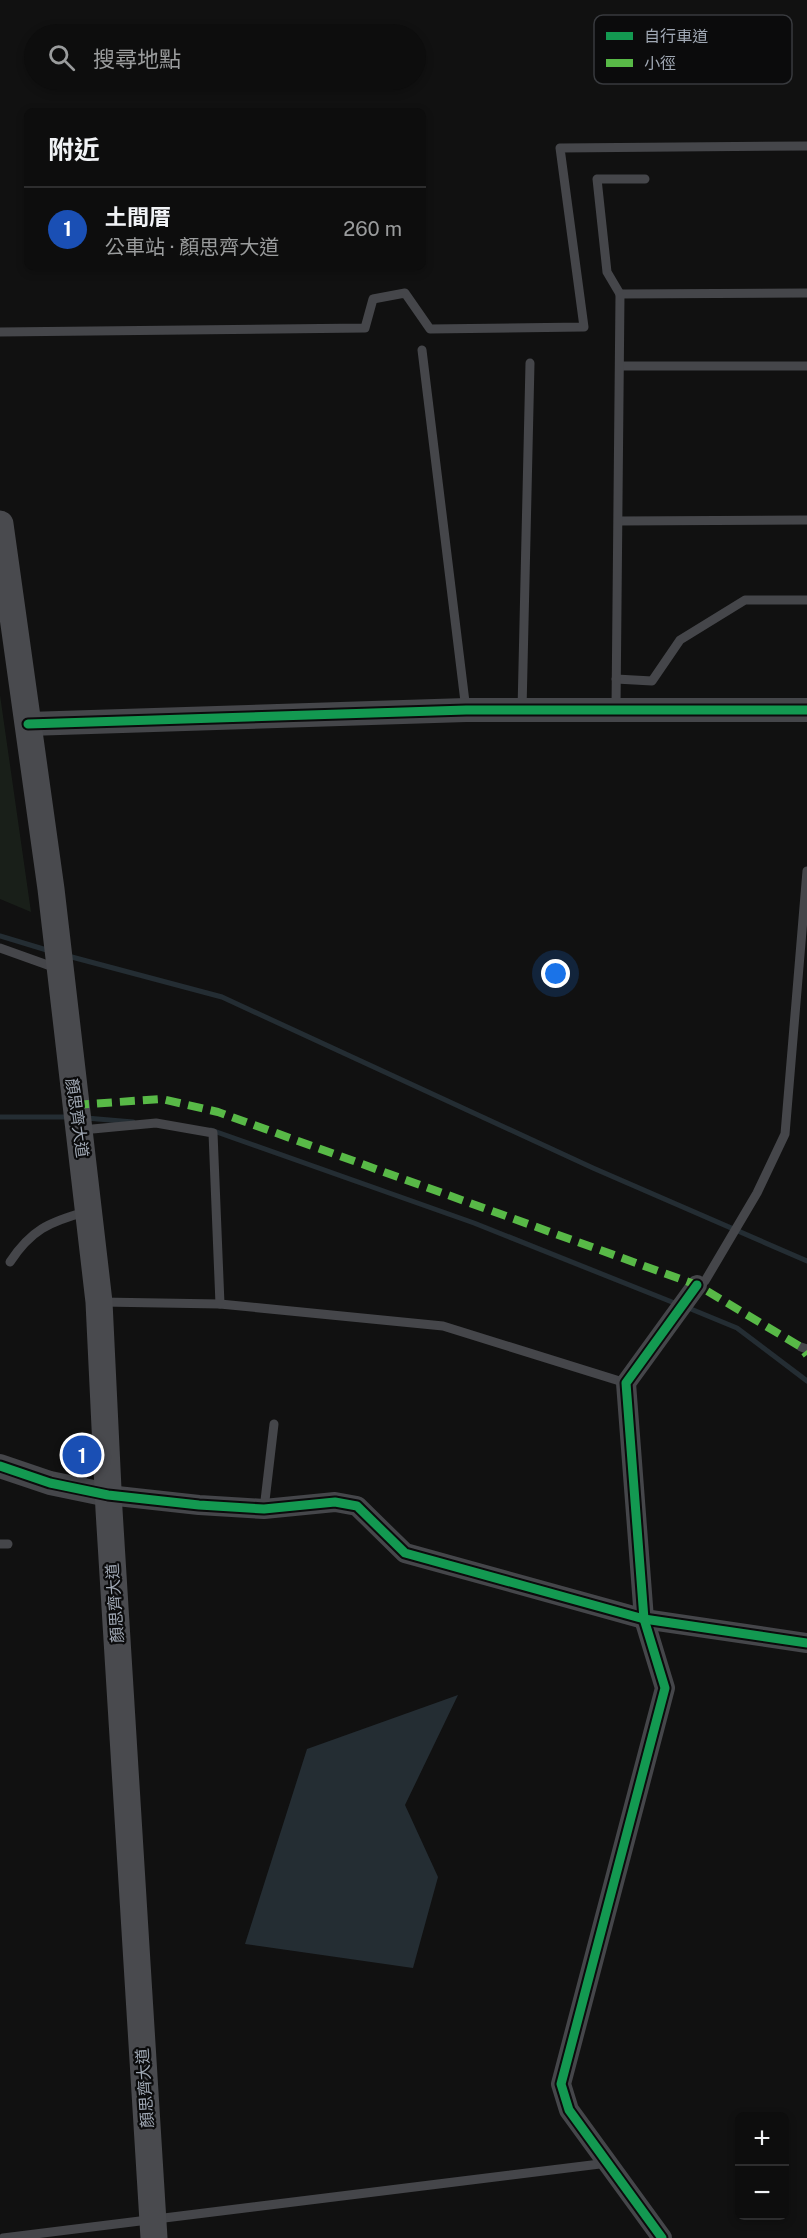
<!DOCTYPE html>
<html lang="zh-TW">
<meta charset="utf-8">
<style>
body{margin:0;font-family:"Public Sans","Noto Sans TC",sans-serif;background:#161616;color:#f1f3f6}
.controls{position:absolute;right:18px;bottom:18px;display:grid;overflow:hidden;border-radius:9px;box-shadow:0 3px 9px #0003}
.controls button{width:54px;height:54px;display:grid;place-items:center;padding:0;border:0;border-bottom:2px solid #2d2d2e;background:#0d0d0d;color:#f1f3f6;font:30px sans-serif}
.you{position:absolute;left:556px;top:974px;width:21px;height:21px;margin:-15px;border:4px solid #fff;border-radius:50%;background:#1a73e8;box-shadow:0 0 0 9px #1a73e833}
.badge{display:grid;place-items:center;width:39px;height:39px;border-radius:50%;background:#0b8043;color:#fff;font-size:20px;font-weight:700}
.pin{position:absolute;translate:-50% -50%;border:3px solid #fff;box-shadow:0 2px 6px #0006}
.list{margin:0;padding:0;list-style:none}
h2{display:flex;justify-content:space-between;align-items:center;height:78px;margin:0;padding:0 24px;font-size:26px}
h2 small{font-size:20px;font-weight:400;color:#9a9c9d}
.list li{display:grid;grid-template-columns:39px 1fr auto;gap:18px;align-items:center;box-sizing:border-box;height:84px;padding:0 24px;border-top:2px solid #2d2d2e}
.list b{display:block;font-size:22px;white-space:nowrap}
.list p{margin:0;font-size:20px;white-space:nowrap;color:#9a9c9d}
.list em{font-size:20px;font-style:normal;color:#9a9c9d}
.icon{flex:none;width:33px;height:33px;fill:none;stroke:currentColor;stroke-width:2;stroke-linecap:round;stroke-linejoin:round}
.map{position:relative;flex:none;width:807px;height:2238px;overflow:hidden}
.search{position:absolute;background:#0d0d0d;box-shadow:0 3px 9px #0003;left:24px;top:24px;width:402px;height:66px;display:flex;align-items:center;gap:15px;box-sizing:border-box;padding:0 21px;border-radius:33px;color:#9a9c9d;font-size:22px}
.panel{position:absolute;background:#0d0d0d;box-shadow:0 3px 9px #0003;left:24px;top:108px;width:402px;height:162px;border-radius:9px}
.map>svg:first-child{display:block}
.green{fill:#191f19}
.water{fill:#242d33}
.lines{fill:none;stroke-linecap:round;stroke-linejoin:round}
.stream{stroke:#242d33;stroke-width:5}
.service{stroke:#45464a;stroke-width:9}
.minor{stroke:#45464a;stroke-width:20}
.tertiary{stroke:#45464a;stroke-width:24}
.secondary{stroke:#494a4e;stroke-width:27}
.quiet{stroke:#58b947;stroke-width:8;stroke-dasharray:15 8;stroke-linecap:butt}
.cycleway-casing{stroke:#0b0b0c;stroke-width:13}
.cycleway{stroke:#139951;stroke-width:9}
.labels{text-anchor:middle;dominant-baseline:central;stroke-width:4.5;stroke-linejoin:round;paint-order:stroke}
.street-label{font-size:16px;fill:#a0a8b4;stroke:#0b0b0c}
.key{fill:#0b0b0c;stroke:#383a3e;stroke-width:1.5}
.key-label{font-size:16px;fill:#a0a8b4}
</style>
<div class="map">
<svg width="807" height="2238" viewBox="0 0 807 2238">
<rect width="100%" height="100%" fill="#111"/>
<!-- green -->
<path class="green" d="M0,695L31,912L0,899Z"/>
<!-- water -->
<path class="water" d="M458,1695L405,1805L438,1877L413,1968L245,1944L307,1749Z"/>
<g class="lines">
<!-- stream -->
<g class="stream">
<path d="M0,936L50,951"/>
<path d="M68,956L222,997L593,1168L807,1261"/>
<path d="M0,1117H70"/>
<path d="M86,1118L133,1122"/>
<path d="M211,1130L474,1223L677,1304"/>
<path d="M686,1307L737,1328L807,1381"/>
</g>
<!-- service -->
<g class="service">
<path d="M620,294L607,272L597,179H645"/>
<path d="M0,332L365,328L373,299L405,293L430,329L584,327L560,148L807,146"/>
<path d="M422,350L466,710"/>
<path d="M620,366H807"/>
<path d="M619,521L807,520"/>
<path d="M616,679L652,681L680,640L745,600H807"/>
<path d="M616,708L620,294L807,293"/>
<path d="M522,710L530,363"/>
<path d="M0,948L56,968"/>
<path d="M82,1130L156,1123L213,1133L220,1304"/>
<path d="M10,1262C31,1230 49,1222 85,1212"/>
<path d="M697,1285L705,1281L757,1193L785,1134L807,871"/>
<path d="M101,1302L220,1304L443,1326L626,1383"/>
<path d="M801,1347L807,1349"/>
<path d="M264,1509L274,1424"/>
<path d="M0,1544H8"/>
<path d="M3,2238L608,2163"/>
</g>
<!-- minor -->
<g class="minor">
<path d="M108,1495L199,1505L264,1509L335,1502L357,1506L405,1553L644,1619L807,1643"/>
<path d="M662,2238L569,2110L561,2084L665,1688L644,1619L626,1383L697,1285"/>
</g>
<!-- tertiary -->
<g class="tertiary">
<path d="M28,724L466,710H807"/>
<path d="M0,1466L50,1483L108,1495"/>
</g>
<!-- secondary -->
<path class="secondary" d="M0,524L51,889L99,1302L109,1510L154,2238"/>
<!-- quiet -->
<path class="quiet" d="M74,1105L162,1099L218,1112L697,1285L801,1347L807,1355"/>
<defs>
<g id="cycleway">
<path d="M28,724L466,710H807"/>
<path d="M0,1466L50,1483L108,1495L199,1505L264,1509L335,1502L357,1506L405,1553L644,1619L807,1643"/>
<path d="M662,2238L569,2110L561,2084L665,1688L644,1619L626,1383L697,1285"/>
</g>
</defs>
<!-- cycleway casing -->
<use href="#cycleway" class="cycleway-casing"/>
<!-- cycleway -->
<use href="#cycleway" class="cycleway"/>
</g>
<g class="labels">
<!-- street labels -->
<g class="street-label">
<text transform="translate(77 1118) rotate(82)">顏思齊大道</text>
<text transform="translate(115 1603) rotate(-94)">顏思齊大道</text>
<text transform="translate(145 2088) rotate(-94)">顏思齊大道</text>
</g>
</g>
<!-- legend -->
<rect x="594" y="15" width="198" height="69" rx="9" class="key"/>
<rect x="606" y="32" width="27" height="8" fill="#139951"/>
<rect x="606" y="59" width="27" height="8" fill="#58b947"/>
<g class="key-label">
<text x="644" y="42">自行車道</text>
<text x="644" y="69">小徑</text>
</g>
</svg>
<div class="controls">
<button>+</button>
<button>−</button>
</div>
<div class="you"></div>
<div class="pin badge" style="left:82px;top:1455px;background:#1a4fb4">1</div>
<div class="search"><svg class="icon" aria-label="search" viewBox="0 0 24 24"><circle cx="10" cy="10" r="6"/><path d="M15 15l6 6"/></svg>搜尋地點</div>
<section class="panel">
<h2>附近<small></small></h2>
<ul class="list">
<li><span class="badge" style="background:#1a4fb4">1</span><div><b>土間厝</b><p>公車站 · 顏思齊大道</p></div><em>260 m</em></li>
</ul>
</section>
</div>
